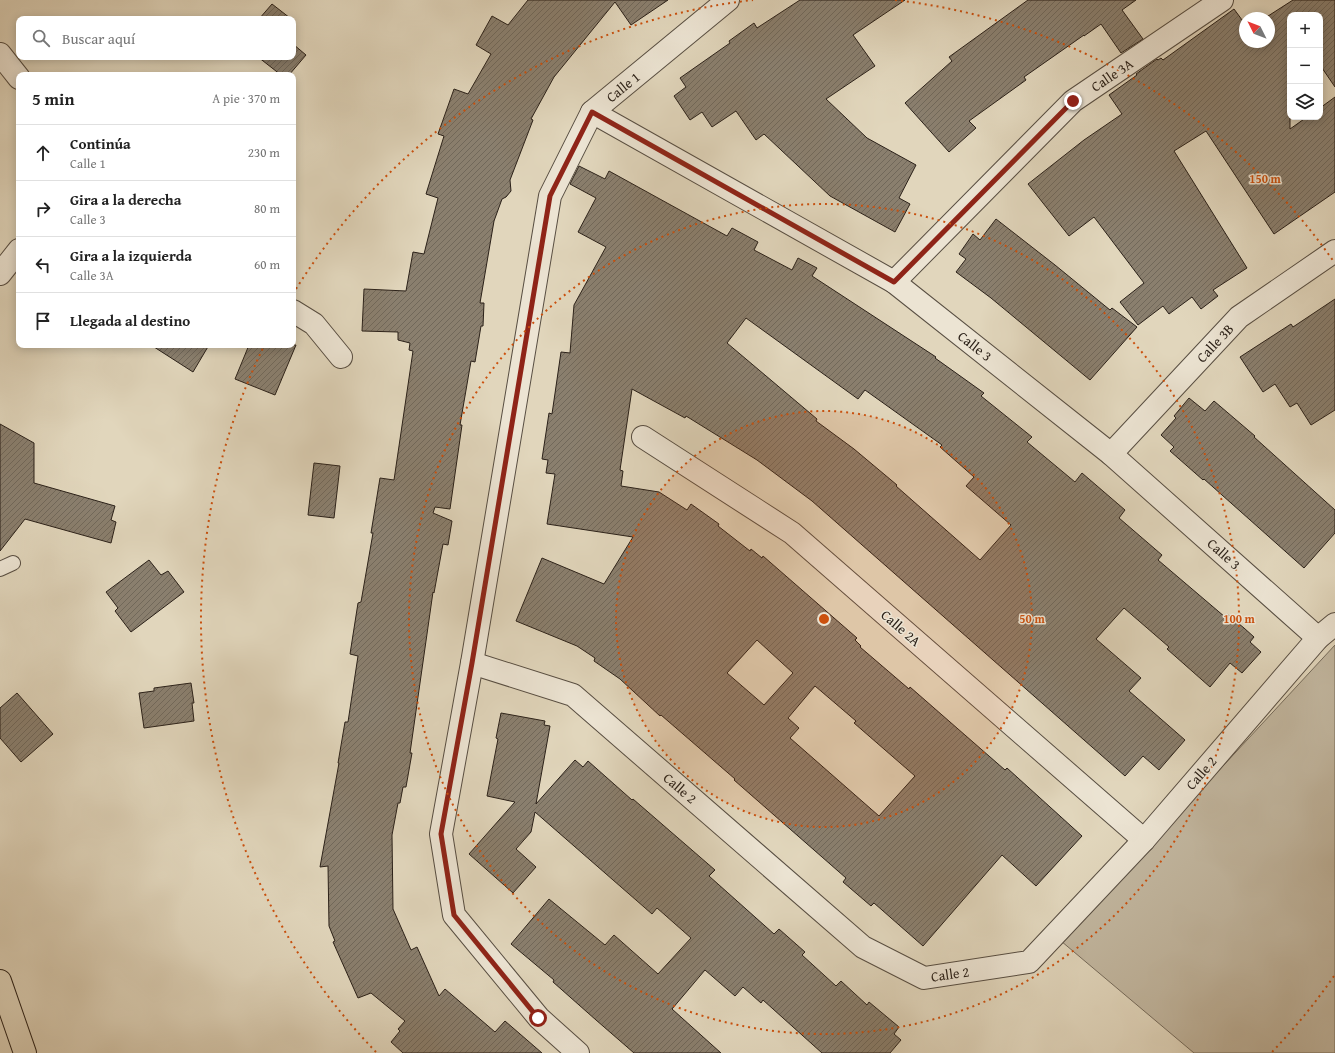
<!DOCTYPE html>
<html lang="es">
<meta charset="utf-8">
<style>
body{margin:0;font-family:"Gentium Book Plus",serif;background:#f2f2f2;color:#222}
.controls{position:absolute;right:12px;top:12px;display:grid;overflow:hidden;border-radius:8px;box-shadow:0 2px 10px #0003}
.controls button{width:36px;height:36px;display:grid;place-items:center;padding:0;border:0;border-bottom:1px solid #e0e0e0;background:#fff;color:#222;font:20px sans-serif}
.compass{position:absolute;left:1239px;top:12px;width:36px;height:36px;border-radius:50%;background:#fff;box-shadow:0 2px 10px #0003;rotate:312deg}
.stop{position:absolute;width:12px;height:12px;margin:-9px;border:3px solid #8f2418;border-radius:50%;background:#fff}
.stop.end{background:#8f2418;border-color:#fff;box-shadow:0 1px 4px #0008}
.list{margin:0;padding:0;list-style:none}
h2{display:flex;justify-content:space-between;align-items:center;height:52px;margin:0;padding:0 16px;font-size:17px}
h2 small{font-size:13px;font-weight:400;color:#767676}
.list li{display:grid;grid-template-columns:26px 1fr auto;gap:12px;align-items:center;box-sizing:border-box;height:56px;padding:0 16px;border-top:1px solid #e0e0e0}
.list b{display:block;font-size:15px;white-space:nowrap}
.list p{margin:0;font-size:13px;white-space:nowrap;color:#767676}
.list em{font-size:13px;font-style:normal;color:#767676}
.icon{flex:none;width:22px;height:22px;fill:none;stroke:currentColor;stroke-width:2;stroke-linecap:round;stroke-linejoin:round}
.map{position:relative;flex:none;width:1335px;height:1053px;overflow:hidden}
.search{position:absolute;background:#fff;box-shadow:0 2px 10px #0003;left:16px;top:16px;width:280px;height:44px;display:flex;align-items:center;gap:10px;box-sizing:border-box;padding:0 14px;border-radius:8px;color:#767676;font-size:15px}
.panel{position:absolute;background:#fff;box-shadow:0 2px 10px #0003;left:16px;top:72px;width:280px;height:276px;border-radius:8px}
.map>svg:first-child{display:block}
.green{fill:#c2b7a0;stroke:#766c5c}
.building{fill:url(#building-hatch);stroke:#2b2119;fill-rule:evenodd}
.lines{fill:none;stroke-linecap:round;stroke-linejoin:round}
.lane-casing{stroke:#584e42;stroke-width:16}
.street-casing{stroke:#584e42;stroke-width:24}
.highway-casing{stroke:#2b2119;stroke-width:24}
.lane{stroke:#ece4d3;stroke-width:14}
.street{stroke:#ece4d3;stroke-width:22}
.highway{stroke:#e1d6bc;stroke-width:22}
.route{stroke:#8f2418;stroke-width:5}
.ring{fill:none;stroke:#cc510e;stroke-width:2;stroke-dasharray:2 4}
.labels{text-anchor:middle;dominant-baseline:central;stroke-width:3;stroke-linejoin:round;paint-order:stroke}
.street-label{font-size:14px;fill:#2b2119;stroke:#ece4d3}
.centre{fill:#cc510e;stroke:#ece4d3;stroke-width:2}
.ring-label{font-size:12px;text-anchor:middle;font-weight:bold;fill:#cc510e;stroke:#ece4d3;stroke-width:3;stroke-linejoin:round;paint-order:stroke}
</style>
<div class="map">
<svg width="1335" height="1053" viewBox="0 0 1335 1053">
<defs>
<pattern id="building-hatch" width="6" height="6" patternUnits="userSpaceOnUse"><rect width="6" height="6" fill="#8a7f6e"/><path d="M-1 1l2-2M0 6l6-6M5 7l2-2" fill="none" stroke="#71685a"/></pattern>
</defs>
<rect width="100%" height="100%" fill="#e1d6bc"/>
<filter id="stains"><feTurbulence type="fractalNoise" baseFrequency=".005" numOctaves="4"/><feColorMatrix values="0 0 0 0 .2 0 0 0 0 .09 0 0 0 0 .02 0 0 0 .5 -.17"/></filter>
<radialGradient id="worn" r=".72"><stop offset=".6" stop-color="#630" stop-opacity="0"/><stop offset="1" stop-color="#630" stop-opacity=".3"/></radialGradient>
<!-- green -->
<path class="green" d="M1335,645V1053H1194L1061,941Z"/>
<!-- building -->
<g class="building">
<path d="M528,0H668L631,25L615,2L554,77L531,119L533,120L510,180L511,191L506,197L502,199L494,221L480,303H484L483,326H481L475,362L471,361L460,425H462L450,509L435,507L433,513L452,521L448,545L443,544L434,593L433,592L410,753H412L406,787H403L400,803H398L392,835L393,909L411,950L417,947L439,996L445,989L495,1032L505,1021L542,1053H403L391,1042L400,1031L398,1029L405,1021L371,993L358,998L333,942L335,941L329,926L328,866L320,867L339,763H338L345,722H348L358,656L350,654L358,603L361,602L373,533H371L380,478L394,480L413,351L409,350L410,343L398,340V332L362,331L364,289L406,291L413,252L424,254L438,198L426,194L444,136L438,134L454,89L468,94L491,54L476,45L492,16L508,25Z"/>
<path d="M800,0H905L853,35L875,66L826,99L867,138L916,165L899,198L910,204L895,232L830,196L764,134L756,140L736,111L712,127L702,112L690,120L674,96L686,87L680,78L730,43L729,41L754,23L757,28Z"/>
<path d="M1028,0H1136L1122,10L1143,39L1121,53L1101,24L1084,36V35L1024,77L1026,80L969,121L976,128L949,152L905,103L952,61L949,57Z"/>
<path d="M1293,0H1335V87L1320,65V15H1290V129L1307,117H1320V108L1335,97V192L1274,234L1206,131L1174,151L1247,268L1213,290L1218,296L1201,309L1192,297L1169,314L1163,306L1138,325L1120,302L1144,283L1094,217L1069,236L1028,184L1084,140L1122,114L1109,95L1137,75L1136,74L1157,59L1158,60L1161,58L1163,60L1234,9L1245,24V42H1269V18H1265Z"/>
<path d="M272,4L290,18L288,19H259Z"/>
<path d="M293,44L306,55L289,75H281L258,57H293Z"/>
<path d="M579,166L605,179L609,171L727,236L732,228L758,242L754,250L792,270L798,258L817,268L812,276L936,357L935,358L984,393L981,396L1032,437L1027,442L1075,482L1082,473L1125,510L1119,518L1162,555L1158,560L1225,617L1227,614L1244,628L1254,637L1250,642L1261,652L1242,673L1230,663L1210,687L1167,649L1169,647L1124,608L1096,639L1141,678L1129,691L1185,740L1159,770L1143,756L1125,776L812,501L757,460L686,416L685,418L632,389L620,470L623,471L621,486L659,492L687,510L691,504L719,524L718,526L750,551L751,549L762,558L763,556L857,638L855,640L861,646L860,647L909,689L910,687L1005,770L1007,768L1082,836L1036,886L1002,855L923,946L874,903L871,906L843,882L846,878L734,780L735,779L661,715L660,716L620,679L594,661L595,658L577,646L516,621L542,558L604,584L633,537L547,524L555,474L546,473L548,460L542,459L549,413L552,414L561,352L570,353L574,305L606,247L578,232L596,198L570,184ZM746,318L858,399L865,390L942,445L940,447L974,477L966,486L1011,525L980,560L896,486L897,485L854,449L816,421L817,419L727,343ZM757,640L793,673L764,705L727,673ZM815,686L856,721L854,723L915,776L879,816L790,738L799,728L788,718Z"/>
<path d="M996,219L1055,265L1110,310L1112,308L1137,327L1090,380L991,298L956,272L966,259L959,254L973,234L980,240Z"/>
<path d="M1335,299V410L1311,425L1297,403L1290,407L1275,384L1263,392L1240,357L1291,324L1293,327Z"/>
<path d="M151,345H209L193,372Z"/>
<path d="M249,345H296L275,395L235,379Z"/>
<path d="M1189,398L1205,411L1214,401L1255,436L1254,437L1335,510V533L1304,568L1204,479L1203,480L1170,451L1174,447L1161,435L1176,418L1174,416Z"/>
<path d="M0,424L34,443V483L115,506L111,520L116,522L111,543L25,519L0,551Z"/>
<path d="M314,463L340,466L334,518L308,515Z"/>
<path d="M149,560L161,575L168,571L184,592L131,632L115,611L118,608L106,592Z"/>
<path d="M191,683L194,703H192L194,721L144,728L139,693L154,691V688Z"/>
<path d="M17,693L53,734L21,762L0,738V708Z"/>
<path d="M501,713L545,721L544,725L550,726L536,804L575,760L583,767L588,761L632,800L633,799L715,870L709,876L774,934L779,929L805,952L802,955L836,986L841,981L867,1005L869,1002L899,1027L894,1034L901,1040L890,1053H822L763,1000L761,1003L743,987L735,996L705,970L672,1009L721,1053H634L596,1020L553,982L554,980L511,944L549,899L605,945L614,935L658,974L691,938L657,908L652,914L535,812L531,832L516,849L536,867L513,893L469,854L515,802L487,796L498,739L496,738Z"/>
</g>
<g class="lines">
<defs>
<path id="lane" d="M0,569L13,563"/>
<g id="street">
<path d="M0,54L19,78"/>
<path d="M592,112L894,282L1111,454L1318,638"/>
<path d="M0,274L19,250"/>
<path d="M894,282L1073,101L1222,0"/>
<path d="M293,311L314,324L341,357"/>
<path d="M643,437L792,533L1144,840"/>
<path d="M1111,454L1239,317L1335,251"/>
<path d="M472,663L573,695L863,947L924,978L1029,962L1144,840L1318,638L1335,624"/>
<path d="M578,1053L539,1018L454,915L441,834L472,663L550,196L592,112L728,0"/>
</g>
<path id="highway" d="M0,981L25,1053"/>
</defs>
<!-- lane casing -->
<use href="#lane" class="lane-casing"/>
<!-- street casing -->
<use href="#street" class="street-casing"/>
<!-- highway casing -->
<use href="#highway" class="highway-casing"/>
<!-- lane -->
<use href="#lane" class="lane"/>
<!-- street -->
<use href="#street" class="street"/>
<!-- highway -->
<use href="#highway" class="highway"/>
</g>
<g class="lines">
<!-- route -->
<path class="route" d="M538,1018L454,915L441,834L472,663L550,196L592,112L894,282L1073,101"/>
</g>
<!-- distance rings -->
<circle cx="824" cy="619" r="208" fill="#cc510e" fill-opacity=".12"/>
<g class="ring">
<circle cx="824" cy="619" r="208"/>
<circle cx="824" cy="619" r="415"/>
<path d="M1334 976A623 623 0 0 1 1272 1052M376 1052A623 623 0 0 1 264 346M296 289A623 623 0 0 1 753 0M895 0A623 623 0 0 1 1334 262"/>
</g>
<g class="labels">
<!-- street labels -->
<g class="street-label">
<text transform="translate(1112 75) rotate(-34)">Calle 3A</text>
<text transform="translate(623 87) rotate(-39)">Calle 1</text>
<text transform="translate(1215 343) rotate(-47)">Calle 3B</text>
<text transform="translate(975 346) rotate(38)">Calle 3</text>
<text transform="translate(1224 554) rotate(42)">Calle 3</text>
<text transform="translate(901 628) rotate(41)">Calle 2A</text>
<text transform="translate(1201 773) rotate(-49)">Calle 2</text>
<text transform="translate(680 788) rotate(41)">Calle 2</text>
<text transform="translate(950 974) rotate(-8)">Calle 2</text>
</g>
</g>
<circle cx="824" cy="619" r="6" class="centre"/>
<g class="ring-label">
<text x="1265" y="183">150 m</text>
<text x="1032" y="623">50 m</text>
<text x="1239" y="623">100 m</text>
</g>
<rect width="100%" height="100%" filter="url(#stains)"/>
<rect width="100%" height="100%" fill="url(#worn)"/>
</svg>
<div class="controls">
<button>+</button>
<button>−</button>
<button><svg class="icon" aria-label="layers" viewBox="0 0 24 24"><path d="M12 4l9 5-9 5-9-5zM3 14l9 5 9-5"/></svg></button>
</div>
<svg class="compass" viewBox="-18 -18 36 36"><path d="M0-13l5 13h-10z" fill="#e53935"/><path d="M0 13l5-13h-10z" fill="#767676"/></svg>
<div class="stop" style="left:538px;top:1018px"></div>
<div class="stop end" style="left:1073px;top:101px"></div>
<div class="search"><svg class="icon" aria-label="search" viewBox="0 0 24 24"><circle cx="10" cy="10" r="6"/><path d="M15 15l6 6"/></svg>Buscar aquí</div>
<section class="panel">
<h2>5 min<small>A pie · 370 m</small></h2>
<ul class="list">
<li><svg class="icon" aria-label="ahead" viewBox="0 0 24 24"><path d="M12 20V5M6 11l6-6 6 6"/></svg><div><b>Continúa</b><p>Calle 1</p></div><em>230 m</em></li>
<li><svg class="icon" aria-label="right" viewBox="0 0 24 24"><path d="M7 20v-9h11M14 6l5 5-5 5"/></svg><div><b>Gira a la derecha</b><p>Calle 3</p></div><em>80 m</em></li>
<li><svg class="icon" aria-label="left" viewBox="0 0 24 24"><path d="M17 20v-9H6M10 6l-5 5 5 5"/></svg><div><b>Gira a la izquierda</b><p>Calle 3A</p></div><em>60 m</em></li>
<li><svg class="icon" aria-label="arrive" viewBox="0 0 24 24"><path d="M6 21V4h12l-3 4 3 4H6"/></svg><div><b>Llegada al destino</b></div></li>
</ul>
</section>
</div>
